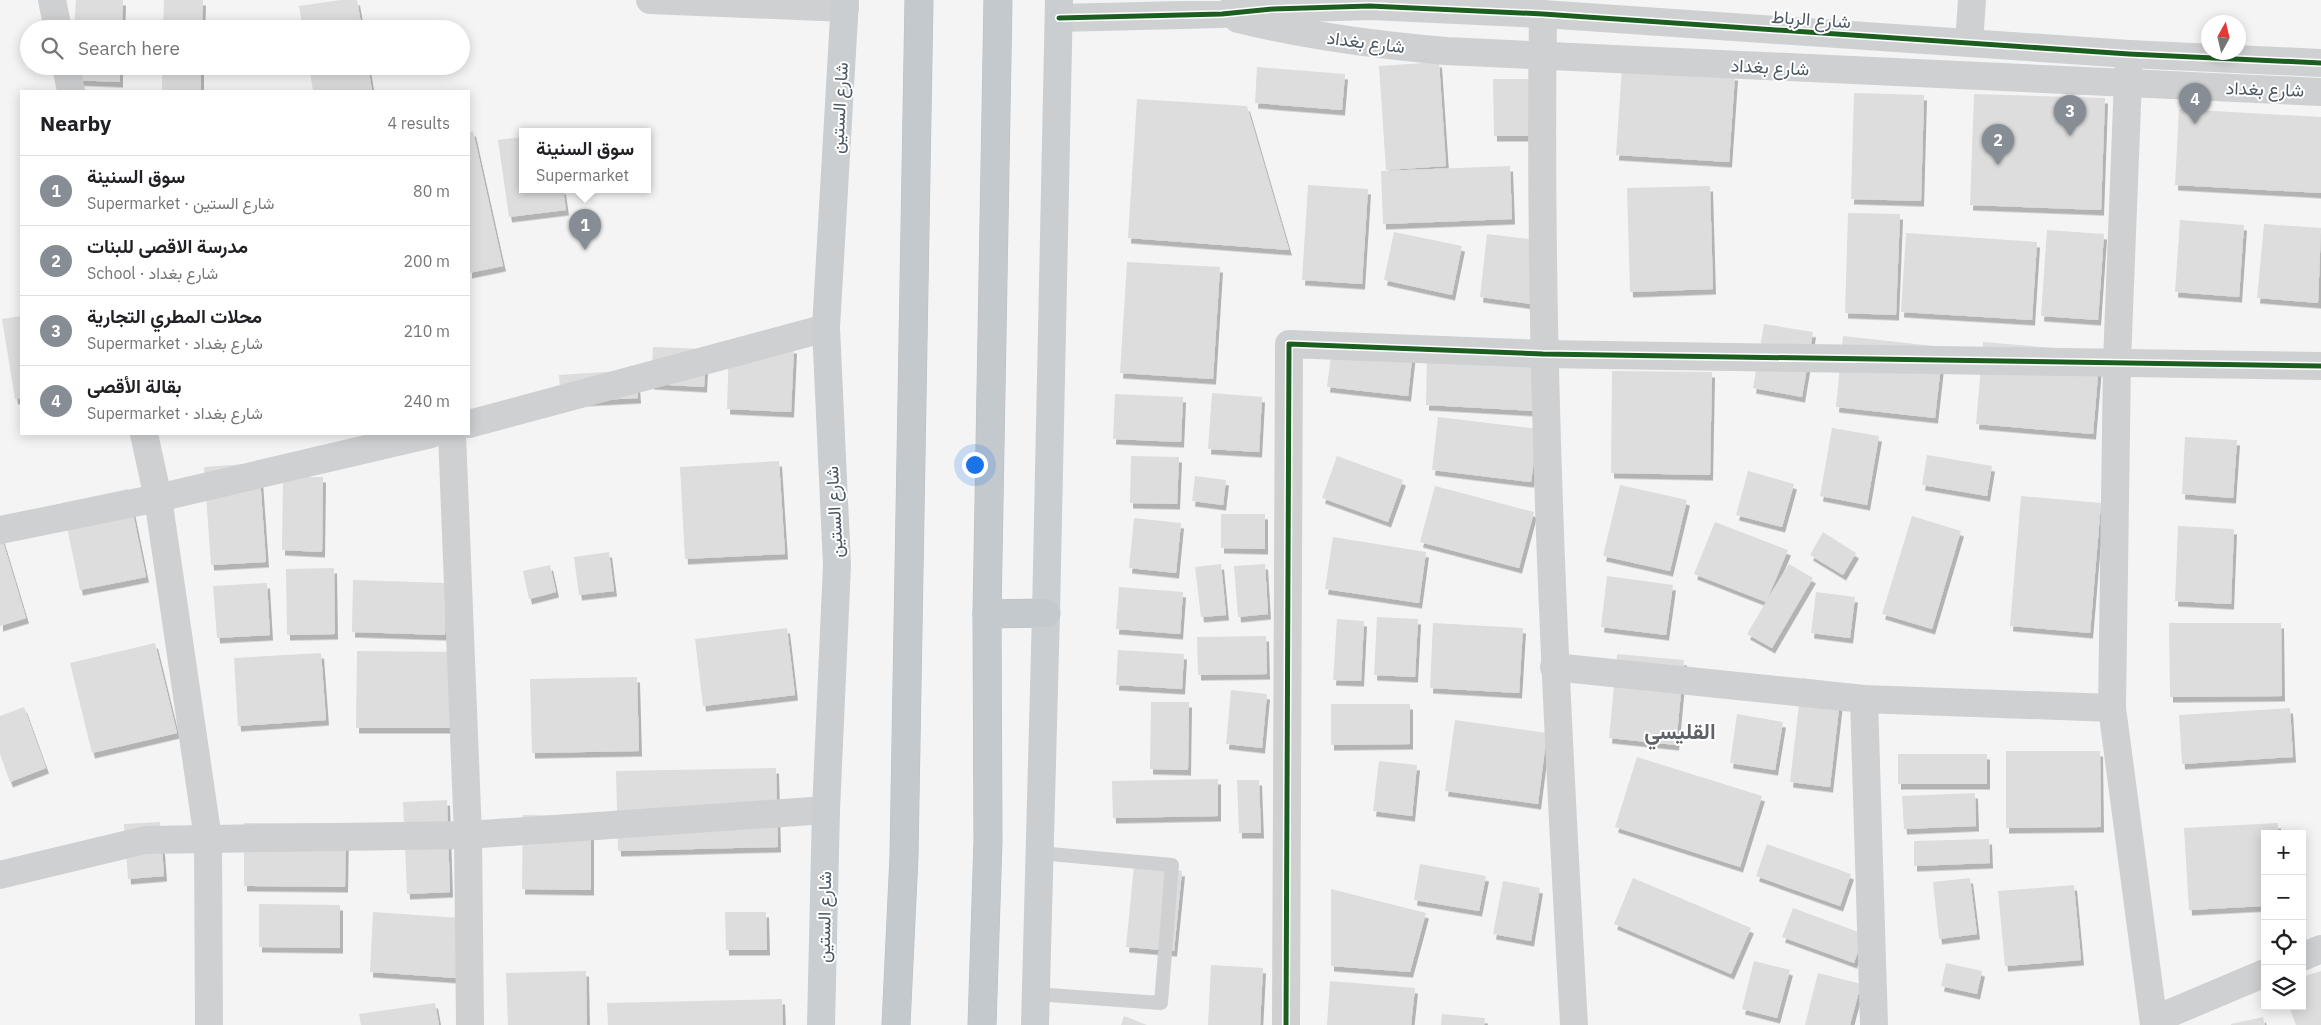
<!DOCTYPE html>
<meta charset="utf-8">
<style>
body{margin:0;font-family:"IBM Plex Sans",Vazirmatn,sans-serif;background:#f6f6f6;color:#202124}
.controls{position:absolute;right:15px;bottom:15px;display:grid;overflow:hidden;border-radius:0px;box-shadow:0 2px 12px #0003}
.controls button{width:45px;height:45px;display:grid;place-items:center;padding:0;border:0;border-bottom:1px solid #e0e0e0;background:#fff;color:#202124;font:25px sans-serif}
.compass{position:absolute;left:2201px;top:15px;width:45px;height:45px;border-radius:50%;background:#fff;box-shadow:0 2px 12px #0003;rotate:8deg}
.you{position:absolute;left:974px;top:464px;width:18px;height:18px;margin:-12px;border:4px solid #fff;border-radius:50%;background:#1a73e8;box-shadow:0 0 0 8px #1a73e833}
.badge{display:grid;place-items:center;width:32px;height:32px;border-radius:50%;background:#868d94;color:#fff;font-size:16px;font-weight:700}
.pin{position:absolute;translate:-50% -41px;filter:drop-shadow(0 1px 2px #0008)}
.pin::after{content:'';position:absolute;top:26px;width:18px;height:15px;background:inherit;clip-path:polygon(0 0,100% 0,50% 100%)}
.popup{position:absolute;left:519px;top:128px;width:132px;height:65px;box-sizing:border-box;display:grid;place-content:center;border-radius:0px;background:#fff;filter:drop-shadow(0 1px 4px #0005);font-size:16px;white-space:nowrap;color:#757577}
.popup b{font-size:19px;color:#202124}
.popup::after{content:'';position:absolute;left:50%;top:100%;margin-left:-10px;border:10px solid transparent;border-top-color:#fff}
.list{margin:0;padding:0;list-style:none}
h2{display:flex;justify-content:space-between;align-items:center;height:65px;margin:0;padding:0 20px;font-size:21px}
h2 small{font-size:16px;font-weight:400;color:#757577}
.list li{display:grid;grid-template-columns:32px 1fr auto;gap:15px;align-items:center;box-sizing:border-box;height:70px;padding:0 20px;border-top:1px solid #e0e0e0}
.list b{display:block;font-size:19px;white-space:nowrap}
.list p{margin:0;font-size:16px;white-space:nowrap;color:#757577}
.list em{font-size:16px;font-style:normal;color:#757577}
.icon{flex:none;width:28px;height:28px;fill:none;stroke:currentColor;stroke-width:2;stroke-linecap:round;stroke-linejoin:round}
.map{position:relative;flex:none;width:2321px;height:1025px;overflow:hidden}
.search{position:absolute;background:#fff;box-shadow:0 2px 12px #0003;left:20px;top:20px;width:450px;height:55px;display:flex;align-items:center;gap:12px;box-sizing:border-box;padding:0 18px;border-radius:28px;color:#757577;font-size:19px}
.panel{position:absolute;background:#fff;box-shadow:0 2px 12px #0003;left:20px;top:90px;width:450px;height:345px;border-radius:0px}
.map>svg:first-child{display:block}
.building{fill:#ddddde;filter:url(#shadow)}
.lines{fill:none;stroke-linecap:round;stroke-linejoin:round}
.trunk-casing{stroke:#b9bec3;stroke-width:29}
.service{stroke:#ced0d2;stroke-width:14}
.minor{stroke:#ced0d2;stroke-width:28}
.tertiary{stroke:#ced0d2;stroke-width:28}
.primary{stroke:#caced1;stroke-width:28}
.trunk{stroke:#c4c9cd;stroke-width:28}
.cycleway-casing{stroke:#fff;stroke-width:8}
.cycleway{stroke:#1b5e20;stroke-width:5}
.labels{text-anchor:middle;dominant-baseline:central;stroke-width:4;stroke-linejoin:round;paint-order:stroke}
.street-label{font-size:18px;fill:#4a5661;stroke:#fff}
.district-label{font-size:22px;font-weight:bold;fill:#5f6368;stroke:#fff}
</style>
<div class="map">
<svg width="2321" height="1025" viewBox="0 0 2321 1025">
<defs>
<filter id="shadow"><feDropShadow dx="3" dy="5.5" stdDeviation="0" flood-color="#0004"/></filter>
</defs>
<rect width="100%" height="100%" fill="#f4f4f4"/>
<!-- building -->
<g class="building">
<path d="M76,0H123L122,29H74Z"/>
<path d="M164,0H203L202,29H163Z"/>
<path d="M341,0H357L362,29H303L299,6Z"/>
<path d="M1439,62L1446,166L1386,170L1379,66Z"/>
<path d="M73,66H120V82L72,80Z"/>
<rect x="162" y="66" width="39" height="25"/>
<path d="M309,66H368L372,91H313Z"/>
<path d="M1257,67L1345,74L1342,110L1255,103Z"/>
<path d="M1622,68L1735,75L1729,162L1616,155Z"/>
<path d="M1493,79H1535L1536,136H1494Z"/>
<path d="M1854,93L1924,95L1921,201L1851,199Z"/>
<path d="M1974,94L2105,98L2101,210L1970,205Z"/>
<path d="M1137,99L1247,106L1289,250L1128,238Z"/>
<path d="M2179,109L2321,117V193L2175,185Z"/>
<path d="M473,131L503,266L469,273V132Z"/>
<path d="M522,137V189H563L566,210L509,217L498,140Z"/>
<path d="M1510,166L1512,219L1383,224L1381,171Z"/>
<path d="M1308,185L1368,189L1362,284L1302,280Z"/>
<path d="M1710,186L1713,289L1630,292L1627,188Z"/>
<path d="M1848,213L1900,214L1896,315L1845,313Z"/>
<path d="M2180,220L2244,225L2239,297L2175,292Z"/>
<path d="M2264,224L2321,228L2318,303L2257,298Z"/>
<path d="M2047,230L2104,234L2098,320L2041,316Z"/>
<path d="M1394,232L1462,246L1452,295L1384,280Z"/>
<path d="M1906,233L2037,242L2032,320L1901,312Z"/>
<path d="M1487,234L1546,241L1539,305L1480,297Z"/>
<path d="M1127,262L1220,267L1213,379L1120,373Z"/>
<path d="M21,316V398L15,399L2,319Z"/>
<path d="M1764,324L1813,332L1802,397L1753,388Z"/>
<path d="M1334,332L1414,341L1408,396L1327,387Z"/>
<path d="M1843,336L1943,347L1935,418L1836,407Z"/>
<path d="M1983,342L2100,352L2093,434L1976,424Z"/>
<path d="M729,346L794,348L791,412L727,409Z"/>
<path d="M653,347L706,349L704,387L651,384Z"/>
<path d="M1427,355L1537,360L1535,411L1426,405Z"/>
<path d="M636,370L638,398L561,402L559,375Z"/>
<path d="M1612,371L1712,372L1710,475L1611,473Z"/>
<path d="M1212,393L1262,397L1259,452L1208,449Z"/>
<path d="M1115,394L1183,397L1181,442L1113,439Z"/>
<path d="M1438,417L1538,429L1531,482L1432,470Z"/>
<path d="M1832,428L1879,436L1867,505L1820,496Z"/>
<path d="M2185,437L2237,440L2233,498L2182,494Z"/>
<path d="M1927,455L1992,466L1987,496L1922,485Z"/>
<path d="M1131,456L1179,457L1177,504L1130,503Z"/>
<path d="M1337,456L1403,480L1388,522L1322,498Z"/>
<path d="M779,461L785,554L685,559L680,467Z"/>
<path d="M259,463L266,562L211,565L204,467Z"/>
<path d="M1748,471L1794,484L1782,527L1736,515Z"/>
<path d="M1195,476L1226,480L1223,505L1192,501Z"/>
<path d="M283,477H323L322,552L282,550Z"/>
<path d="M1620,485L1687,500L1670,571L1603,556Z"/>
<path d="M1435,486L1534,512L1519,568L1420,542Z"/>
<path d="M128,489L146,577L80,590L62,503Z"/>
<path d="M2021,496L2101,503L2090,633L2010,626Z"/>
<path d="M1221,514H1265V549L1221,548Z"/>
<path d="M1912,516L1961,531L1932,629L1882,614Z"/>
<path d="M1134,518L1181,523L1176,573L1129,568Z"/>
<path d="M1715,522L1788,550L1767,600L1789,564L1813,578L1772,648L1747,634L1766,602L1694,574Z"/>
<path d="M2178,526L2234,529L2231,604L2175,601Z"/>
<path d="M0,532L26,618L0,626Z"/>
<path d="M1823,532L1856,553L1843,575L1810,555Z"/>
<path d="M1333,537L1426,552L1419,603L1325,589Z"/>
<path d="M609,552L614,591L579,595L574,557Z"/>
<path d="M1221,564L1226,615L1201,617L1195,567Z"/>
<path d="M1265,564L1268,614L1238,617L1234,566Z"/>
<path d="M550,565L556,592L529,599L523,571Z"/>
<path d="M334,568L335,634L287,635L286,569Z"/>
<path d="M1607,576L1673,585L1666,635L1601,627Z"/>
<path d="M353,580L446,583L445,635L352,632Z"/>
<path d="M267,583L270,635L217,638L213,586Z"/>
<path d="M1119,587L1183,592L1180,634L1116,629Z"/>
<path d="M1816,592L1855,597L1850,638L1811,633Z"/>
<path d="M1377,617L1418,619L1415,677L1374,675Z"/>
<path d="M1337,619L1364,621L1361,681L1333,680Z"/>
<path d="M1433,623L1523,628L1519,693L1430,688Z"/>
<path d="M2169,623H2281L2282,696L2170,697Z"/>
<path d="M787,628L795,695L703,706L695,639Z"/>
<path d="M1266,636L1267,674L1198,675L1197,637Z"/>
<path d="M155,643L177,733L92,753L70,663Z"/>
<path d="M1118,650L1184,654L1182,689L1116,685Z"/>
<path d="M357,651L464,652L463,728H356Z"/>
<path d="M321,653L326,720L238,726L234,658Z"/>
<path d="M1617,654L1684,660L1676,745L1609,738Z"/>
<path d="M637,677L639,751L532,753L530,679Z"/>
<path d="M1802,678L1842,683L1830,787L1790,782Z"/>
<path d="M1231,690L1267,694L1262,748L1226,744Z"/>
<path d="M1151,702H1189L1188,770L1150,769Z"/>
<path d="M1331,704H1410V744L1331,745Z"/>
<path d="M24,707L46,768L10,782L0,754V716Z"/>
<path d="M2290,708L2293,757L2182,764L2179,715Z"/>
<path d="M1737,714L1783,722L1775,770L1730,763Z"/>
<path d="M1455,720L1547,733L1538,804L1445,791Z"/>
<path d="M2006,751H2100L2101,827L2006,828Z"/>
<rect x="1898" y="754" width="89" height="30"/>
<path d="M1637,757L1762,796L1740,867L1615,827Z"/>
<path d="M1379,761L1417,765L1412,816L1373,811Z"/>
<path d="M776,768L778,847L618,851L616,771Z"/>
<path d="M1218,779V816L1113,818L1112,781Z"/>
<path d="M1237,780H1259L1261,833H1239Z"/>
<path d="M1975,793L1976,826L1904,829L1902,796Z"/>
<path d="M447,800L450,892L407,894L403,802Z"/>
<path d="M523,815L591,816V890L522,889Z"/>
<path d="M160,822L164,876L128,879L124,824Z"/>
<path d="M244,823H346L345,887L244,886Z"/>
<path d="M2278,823V834H2265V906L2189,910L2184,828Z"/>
<path d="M1989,839L1990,863L1914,866V841Z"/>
<path d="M1767,844L1851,874L1840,906L1756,876Z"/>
<path d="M1420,864L1486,876L1479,911L1414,900Z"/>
<path d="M1134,866L1182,871L1174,951L1126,947Z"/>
<path d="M1633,878L1751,928L1731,974L1614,924Z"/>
<path d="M1970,878L1977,934L1939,939L1933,882Z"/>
<path d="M1503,881L1540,888L1531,941L1493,934Z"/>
<path d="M2074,885L2081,960L2005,966L1998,891Z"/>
<path d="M1331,889L1426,913L1410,972L1331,966Z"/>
<path d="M259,904L340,905V948L259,947Z"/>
<path d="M1793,908L1864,934L1854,963L1782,937Z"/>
<path d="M373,912L460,918L456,978L370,972Z"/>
<path d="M725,912H766L767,950H726Z"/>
<path d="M1754,961L1790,970L1777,1018L1742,1009Z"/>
<path d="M1946,963L1982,971L1977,994L1941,986Z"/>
<path d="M1211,965L1263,968L1260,1025H1208Z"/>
<path d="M586,971L587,1025H508L506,973Z"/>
<path d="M2321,971V1025H2296L2289,1006H2302V977Z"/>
<path d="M1818,973L1861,984L1850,1025H1805Z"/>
<path d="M1330,981L1415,988L1411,1025H1327Z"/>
<path d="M782,999L783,1025H608L607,1003Z"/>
<path d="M435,1003L439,1025H361L359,1014Z"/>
<path d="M1442,1014L1485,1018L1484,1025H1441Z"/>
<path d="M1124,1016L1147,1025H1121Z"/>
<path d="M2263,1017L2265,1025H2231V1024Z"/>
</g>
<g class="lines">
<defs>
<g id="trunk">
<path d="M987,614L1046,613"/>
<path d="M896,1025L904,856L919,0"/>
<path d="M982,1025L988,841L987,614L998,0"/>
</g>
</defs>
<!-- trunk casing -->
<use href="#trunk" class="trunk-casing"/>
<!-- service -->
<path class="service" d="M1035,994L1161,1003L1172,865L1039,853"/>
<!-- minor -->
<g class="minor">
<path d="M52,0L58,29"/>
<path d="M650,0L845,8"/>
<path d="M1543,14C1538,352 1555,687 1574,1025"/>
<path d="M1969,43L1972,0"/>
<path d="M2129,54L2117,362L2112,708L2154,1025"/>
<path d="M66,66L71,91"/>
<path d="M469,424L826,328"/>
<path d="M144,434L158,498L208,839L209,1025"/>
<path d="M452,434L468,835L470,1025"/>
<path d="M0,530L158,498L431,434"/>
<path d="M1554,667L1864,699L2112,708"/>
<path d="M1864,699L1874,1025"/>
<path d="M0,875L145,840L468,835L826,810"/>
<path d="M2302,957L2321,949"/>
<path d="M2154,1020L2265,973"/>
<path d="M1286,1025L1289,344L1543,354L2321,366"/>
</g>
<!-- tertiary -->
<g class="tertiary">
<path d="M1059,18L1222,14L1273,9L1370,6L1543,14L2129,54L2321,63"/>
<path d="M1238,19C1307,36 1376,45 1446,51L2321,92"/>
</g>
<!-- primary -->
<g class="primary">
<path d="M821,1025L826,810L837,565L826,328L845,0"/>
<path d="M1035,1025L1046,613L1059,0"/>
</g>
<!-- trunk -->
<use href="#trunk" class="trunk"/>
<defs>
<g id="cycleway">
<path d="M1059,18L1222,14L1273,9L1370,6L1543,14L2129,54L2321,63"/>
<path d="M1286,1025L1289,344L1543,354L2321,366"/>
</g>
</defs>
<!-- cycleway casing -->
<use href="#cycleway" class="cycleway-casing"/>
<!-- cycleway -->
<use href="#cycleway" class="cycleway"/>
</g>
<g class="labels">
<!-- street labels -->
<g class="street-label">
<text transform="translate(1811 19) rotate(4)">شارع الرباط</text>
<text transform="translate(1366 42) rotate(7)">شارع بغداد</text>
<text transform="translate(1770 67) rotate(3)">شارع بغداد</text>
<text transform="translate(2265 89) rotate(2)">شارع بغداد</text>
<text transform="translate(839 108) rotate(-87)">شارع الستين</text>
<text transform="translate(834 512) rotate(-93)">شارع الستين</text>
<text transform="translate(824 917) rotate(-89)">شارع الستين</text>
</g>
<!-- district labels -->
<g class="district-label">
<text x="1680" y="730">القليسي</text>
</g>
</g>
</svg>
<div class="controls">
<button>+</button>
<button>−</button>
<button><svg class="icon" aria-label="locate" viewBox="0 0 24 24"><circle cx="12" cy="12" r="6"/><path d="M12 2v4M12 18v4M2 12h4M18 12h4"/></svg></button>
<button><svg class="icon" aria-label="layers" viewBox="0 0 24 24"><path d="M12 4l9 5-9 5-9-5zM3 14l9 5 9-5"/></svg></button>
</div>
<svg class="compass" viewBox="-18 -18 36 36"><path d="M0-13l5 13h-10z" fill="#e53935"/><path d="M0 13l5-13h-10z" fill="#757577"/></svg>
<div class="you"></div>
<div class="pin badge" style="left:585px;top:250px">1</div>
<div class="popup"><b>سوق السنينة</b>Supermarket</div>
<div class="pin badge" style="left:1998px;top:165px">2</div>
<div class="pin badge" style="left:2070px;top:136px">3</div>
<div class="pin badge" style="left:2195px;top:124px">4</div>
<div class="search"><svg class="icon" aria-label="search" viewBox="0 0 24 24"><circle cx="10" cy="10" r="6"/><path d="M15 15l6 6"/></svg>Search here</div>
<section class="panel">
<h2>Nearby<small>4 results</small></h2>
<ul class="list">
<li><span class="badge">1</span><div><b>سوق السنينة</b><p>Supermarket · شارع الستين</p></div><em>80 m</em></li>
<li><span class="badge">2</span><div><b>مدرسة الاقصى للبنات</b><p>School · شارع بغداد</p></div><em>200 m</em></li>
<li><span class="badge">3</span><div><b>محلات المطري التجارية</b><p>Supermarket · شارع بغداد</p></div><em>210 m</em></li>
<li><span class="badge">4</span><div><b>بقالة الأقصى</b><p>Supermarket · شارع بغداد</p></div><em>240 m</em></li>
</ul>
</section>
</div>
